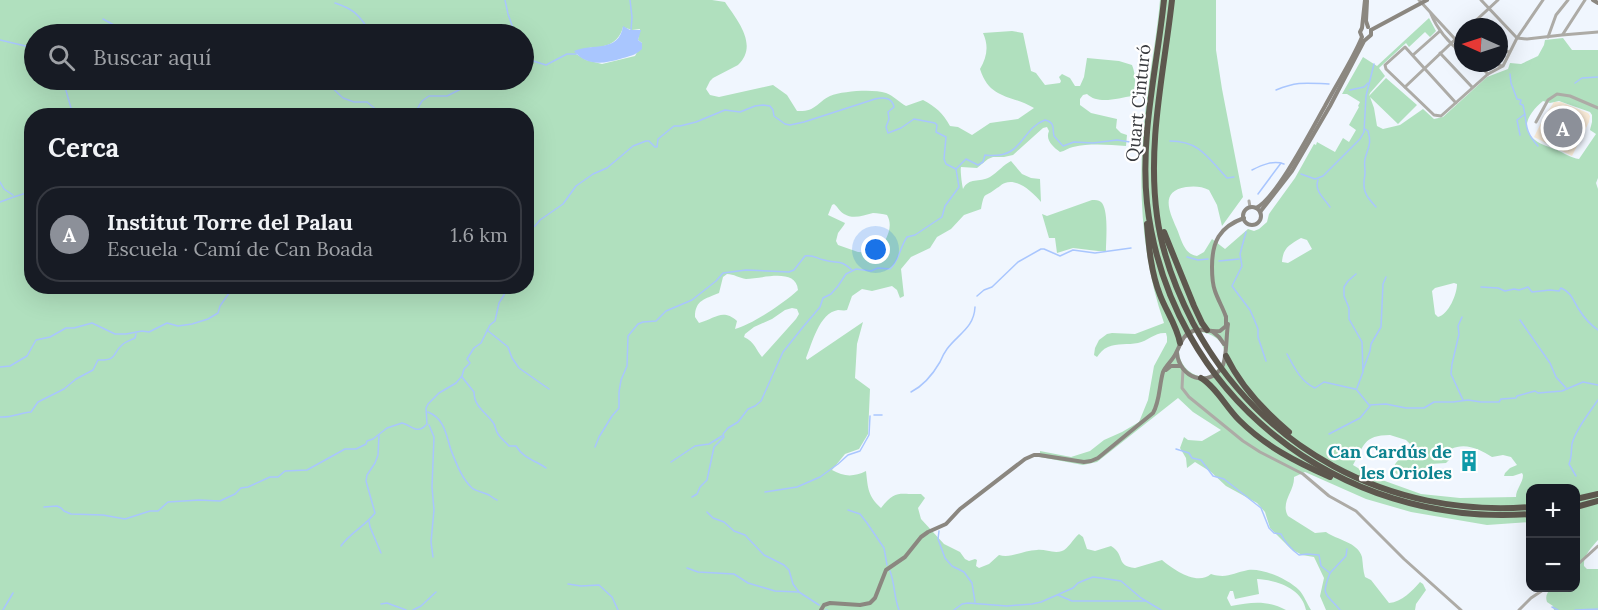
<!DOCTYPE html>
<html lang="es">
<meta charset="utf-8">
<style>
body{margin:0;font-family:Lora,serif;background:#242831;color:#f1f3f6}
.controls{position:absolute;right:18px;bottom:18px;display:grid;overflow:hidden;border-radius:12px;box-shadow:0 6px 24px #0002}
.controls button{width:54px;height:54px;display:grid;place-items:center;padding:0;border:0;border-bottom:2px solid #363941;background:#171b24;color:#f1f3f6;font:30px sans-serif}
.compass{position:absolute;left:1454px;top:18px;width:54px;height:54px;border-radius:50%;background:#171b24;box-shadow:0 6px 24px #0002;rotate:273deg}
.you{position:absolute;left:876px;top:250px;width:21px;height:21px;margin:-15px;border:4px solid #fff;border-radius:50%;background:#1a73e8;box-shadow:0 0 0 9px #1a73e833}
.badge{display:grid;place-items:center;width:39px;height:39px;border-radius:50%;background:#8c9099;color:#fff;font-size:20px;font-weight:700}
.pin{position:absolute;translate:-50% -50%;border:3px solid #fff;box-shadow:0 2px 6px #0006}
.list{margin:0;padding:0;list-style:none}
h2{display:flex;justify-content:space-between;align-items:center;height:78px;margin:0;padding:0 24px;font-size:26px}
h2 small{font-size:20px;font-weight:400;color:#9ea1a6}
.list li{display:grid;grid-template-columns:39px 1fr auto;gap:18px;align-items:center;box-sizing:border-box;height:96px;margin:0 12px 12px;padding:0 12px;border:2px solid #363941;border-radius:24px}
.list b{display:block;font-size:22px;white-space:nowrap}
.list p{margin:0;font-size:20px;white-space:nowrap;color:#9ea1a6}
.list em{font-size:20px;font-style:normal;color:#9ea1a6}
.icon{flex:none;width:33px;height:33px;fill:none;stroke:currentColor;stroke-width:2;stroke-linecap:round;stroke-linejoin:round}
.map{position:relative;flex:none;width:1598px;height:610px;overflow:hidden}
.search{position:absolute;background:#171b24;box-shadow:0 6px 24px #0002;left:24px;top:24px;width:510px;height:66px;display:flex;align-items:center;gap:15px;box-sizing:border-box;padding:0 21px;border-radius:33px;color:#9ea1a6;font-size:22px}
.panel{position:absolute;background:#171b24;box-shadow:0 6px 24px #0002;left:24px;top:108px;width:510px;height:186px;border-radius:24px}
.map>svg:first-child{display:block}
.education{fill:#f7e9d6}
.green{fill:#b0e0be;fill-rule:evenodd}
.water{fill:#a9c6fe}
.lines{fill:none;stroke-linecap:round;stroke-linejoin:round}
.stream{stroke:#a9c6fe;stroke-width:1.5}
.street{stroke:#adaba6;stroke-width:3}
.secondary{stroke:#8b8780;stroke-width:4}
.highway{stroke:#5d574e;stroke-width:6}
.labels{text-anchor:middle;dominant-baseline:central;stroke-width:4.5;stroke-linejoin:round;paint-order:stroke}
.street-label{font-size:18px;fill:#383a3e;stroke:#fff}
.culture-label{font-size:18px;font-weight:bold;fill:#0d838f;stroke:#fff;text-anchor:end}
</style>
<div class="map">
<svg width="1598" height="610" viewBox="0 0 1598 610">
<rect width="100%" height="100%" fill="#f0f6fe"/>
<!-- education -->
<path class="education" d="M1554,102H1561L1588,113L1590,116L1589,122L1572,156L1534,137L1543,119Z"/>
<!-- green -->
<g class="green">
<path d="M0,0H712L725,2C737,20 759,45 738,65L713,78L710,81L706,89L710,95L719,97L773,85L787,95L797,111C816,112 816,103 830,96C843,91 873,89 886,93C894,96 899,102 906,106L923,100C936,107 943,113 950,126L958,127L972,135L990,123L1018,119L1034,108C1010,94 990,100 980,69C987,57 989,46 983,33L1012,31L1023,33L1031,71L1036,73L1045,85L1060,83L1061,81L1059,77L1062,74L1070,78L1075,86H1080L1084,77L1087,58L1119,61L1132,65C1136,75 1136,86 1132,96C1119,98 1098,105 1087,94L1083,95L1080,99V105L1091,113L1117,119L1116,128L1121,133L1127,135L1126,146C1109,145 1091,143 1073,147C1068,148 1065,151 1060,152C1053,147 1045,140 1049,131L1047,127L1043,128L1013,155L1004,157H993L988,159L977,168L961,167C960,170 962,185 963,189C969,177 979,183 990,177C998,172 1003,165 1011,161L1022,174L1031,178L1040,179L1041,202C1033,193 1018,178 1005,183C1001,184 1001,186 997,188C983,199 985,190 981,209L964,215L951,229L937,237L930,248L911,257L901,269L904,296L900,298L897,290L892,286L872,291L862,289L852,296L847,310C844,311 841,310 838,310C819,313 812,344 806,358L807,360L863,322L857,344L855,378L870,389L868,434L859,449L845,454L832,470C844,477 854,477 866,471C868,489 868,496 881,508C896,489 899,495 921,494L925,498L918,508L921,519L944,544L960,552L965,559L969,561L975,559L977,560L976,566L979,568L989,564L999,555C1011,559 1023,550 1037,550C1045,549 1054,554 1062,551C1068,549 1073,539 1079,534L1083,537L1087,549L1095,551L1111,546C1126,555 1115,566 1135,568L1162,560C1174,570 1197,586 1211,574C1227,579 1233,573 1248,570C1263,568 1288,579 1299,590C1304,595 1307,604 1311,610H1306C1302,588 1276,580 1257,579L1259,594L1235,599L1233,591H1230L1227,598L1231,606C1252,602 1267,600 1286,610H0ZM623,27L632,30L640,29L638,40L642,43L635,56L602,64L586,60L576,54C580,52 585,49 589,48C594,46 599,48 604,46C614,44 621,36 623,27ZM34,34H524V80H34ZM32,116H526V286H32ZM834,204C838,207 840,212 844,214C854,220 863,215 873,213C878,213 883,214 887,215C894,227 886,239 880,250L877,253L858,252L838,245L836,241L838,233L844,225L845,223L828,215L832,205ZM727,274C734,274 739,278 746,279C761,279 796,267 798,290C784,303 753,324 735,329L737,321C722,308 715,319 699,323L695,317C695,300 705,299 719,293L723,277ZM792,308L797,309L799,314L796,319L762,357C756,350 755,342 744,337L745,334L754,327L772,319L785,310Z"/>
<path d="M1160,0H1216V50L1222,89L1243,197L1222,226L1217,205L1209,190C1202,186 1193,186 1186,187C1160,191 1169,211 1176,227C1181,237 1183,254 1197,256L1204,252L1212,239L1225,249L1248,229L1254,231L1259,229L1267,222L1269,214L1295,178L1314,144L1316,145L1317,142L1335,152L1343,138L1349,142L1356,130L1349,125L1359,107L1358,106L1360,102L1347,94H1342L1363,57L1377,66L1429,18L1436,31L1430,37L1425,32L1409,47L1406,43L1379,68L1385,76L1370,93L1369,96L1386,78L1417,105L1398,124L1370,97L1374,108L1377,126L1383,129L1400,125L1423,109L1434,119L1443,117L1487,77L1508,69L1510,63L1521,64L1538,56L1544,45L1545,40L1563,38L1572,50H1598V178L1596,183L1598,189V540C1591,548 1583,556 1584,566L1587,569H1598V610H1554L1553,606L1547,602C1545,596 1547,592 1552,588H1576V488H1530V522L1487,525L1411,512L1366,499L1305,472L1294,477C1295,491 1280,502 1288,516L1315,533L1326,532C1337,540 1358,542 1362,557C1363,564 1363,571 1365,577L1371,580L1389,603C1402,602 1412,591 1420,582L1423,584L1426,590L1416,604L1415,610H1326L1320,596L1324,578L1314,557L1302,555L1291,549L1270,528L1265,512L1257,503L1226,486L1211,472L1195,462L1187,468L1186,458L1180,448L1184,437L1188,440L1202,441L1221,430L1193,412L1178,398L1097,462L1083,465L1040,457V451L1071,457L1090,451L1104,440L1122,432L1139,422L1148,400L1154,366L1167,342V337L1166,333C1155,332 1148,341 1138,343C1128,345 1117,343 1108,347C1103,349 1100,353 1097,357L1094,355L1095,348L1099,340L1107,334L1112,333L1135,334L1164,323C1140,254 1137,177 1146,105C1150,70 1157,35 1160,0ZM1543,101L1550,103L1559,101L1590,112L1592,115V122L1590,130L1596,134L1579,159C1571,158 1564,153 1557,150C1550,147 1541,145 1535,140C1518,127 1531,111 1543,101ZM1301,238L1307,240L1312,249L1288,263L1282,262C1283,248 1289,245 1301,238ZM1454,283L1457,284C1457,294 1449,314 1438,317L1435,314L1432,291L1435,288ZM1196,332C1214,331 1232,346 1221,364C1201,400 1154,348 1196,332ZM1390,435L1406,440L1410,444C1410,460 1395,455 1393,471L1398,475H1406L1425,468L1430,464L1446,463L1449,460L1451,449C1465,442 1480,449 1492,457L1503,455L1511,457L1517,465L1510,468L1505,473L1504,476H1513L1522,473L1523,475C1523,483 1516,489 1516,497L1460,498L1421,494L1371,476L1353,465C1364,446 1363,435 1390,435Z"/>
<path d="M1092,200C1096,200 1098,200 1101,202C1109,209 1106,241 1106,251H1098L1073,248L1057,253L1055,238H1049L1042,214L1047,216Z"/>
</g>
<!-- water -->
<path class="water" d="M623,26L630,30H641L638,40L642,43V49C635,56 629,56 620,59C603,64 586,66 574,51C592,43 619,53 623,26Z"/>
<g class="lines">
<!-- stream -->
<g class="stream">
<path d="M505,0L508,14L515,34"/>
<path d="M630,0L632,17L631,30"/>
<path d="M335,3C359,11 358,17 373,34"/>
<path d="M103,19L125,31L140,34"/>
<path d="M0,40L34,48"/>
<path d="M524,52L526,59"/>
<path d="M524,60H530L546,65L567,54H576"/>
<path d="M1510,74L1511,83L1517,99L1521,100L1520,104L1523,105C1528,125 1523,129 1538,146"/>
<path d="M63,80L71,108L76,116"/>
<path d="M270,80L275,81L302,80"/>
<path d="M310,80L325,81L343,98L354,102H367L379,112L384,114L417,109"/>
<path d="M456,80L462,87"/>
<path d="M1575,83L1582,78L1598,77"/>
<path d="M1276,90C1298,81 1306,83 1329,84"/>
<path d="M1350,90L1364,87L1368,83"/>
<path d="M413,116L422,101L429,96H447L477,81L490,82L508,80"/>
<path d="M1365,129L1368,131C1372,144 1368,147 1365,159C1364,163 1365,168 1365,173C1365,176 1364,179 1364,182C1363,194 1370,200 1376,207"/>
<path d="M1520,135L1517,120L1525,114"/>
<path d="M1170,141C1200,141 1208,158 1227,178L1234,177"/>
<path d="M1252,170C1262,165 1273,160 1284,164"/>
<path d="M1301,174L1315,179L1323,176L1360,139L1364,132L1366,96L1374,64"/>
<path d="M1318,180C1314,191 1324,198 1330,207"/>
<path d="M0,182L4,189L13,195"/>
<path d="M1258,194L1281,163"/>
<path d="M0,202C11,198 20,194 32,192"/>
<path d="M526,229L535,226L540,220L563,204L576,186L593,174L607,168L633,146L646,141H649L655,147H657L658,139L674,126H680L696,122L725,110L740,112L755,106L763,105L770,106L773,110L774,116L785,124L790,125L804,122L875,99C883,97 892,97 894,107L888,112L889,119L886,127L888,133L901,128L914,119L935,123L937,125L936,132L946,137L944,159L946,164L956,169L966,159L978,165L983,162L985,155C1024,160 1020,129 1045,120C1056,123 1052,128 1054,136L1063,146L1074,142L1093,143L1117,140L1130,142"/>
<path d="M1246,232L1240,254L1242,266L1232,286L1250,310L1254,319L1258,329V337L1266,361"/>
<path d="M1187,257L1198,260L1208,259"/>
<path d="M1219,261L1239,259"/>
<path d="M1356,274L1348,281L1344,287V296L1349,308V319L1362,342L1363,372L1357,388"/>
<path d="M1481,287L1498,288L1505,291L1514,289L1519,290L1528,287L1532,292L1550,290L1559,291L1561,288C1573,293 1573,302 1580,311C1585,319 1591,325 1598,330"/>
<path d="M977,296L984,290L992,287L1018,262L1041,249H1044L1060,256L1073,250L1095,253L1131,248"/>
<path d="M1462,317L1458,326L1459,334L1452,364L1451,374L1463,400"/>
<path d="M1520,320L1550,363L1556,377L1566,388"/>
<path d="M487,330L508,347L512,358L519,368L549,389"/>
<path d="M1287,354C1294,367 1301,382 1315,388L1324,382L1355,389"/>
<path d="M0,367L10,366L27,356L36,340L50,337L66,328H74L92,323L115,334H126L142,331L149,332L167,323L178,326L192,324L208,319L218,313L220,306L234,286"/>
<path d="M1363,370L1370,351L1371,344L1381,327L1383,284L1386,277"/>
<path d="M462,377L474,392C474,406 484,411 492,421C496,425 495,430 498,434C501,439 506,442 509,446H516C524,459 535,460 546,468"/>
<path d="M1356,389L1369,405L1386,404L1406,408H1424L1434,402H1453L1468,400L1481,402H1499L1501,399L1516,398L1517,396L1535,391L1538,393L1562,391L1583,382L1598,385"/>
<path d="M911,392C923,386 933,374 940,362C942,357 944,353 947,349C958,334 974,328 975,307"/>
<path d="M428,412C445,419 446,435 451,450C456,463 462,479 472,488C477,492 484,492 489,495C492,497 494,499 497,500"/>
<path d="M874,415H882"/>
<path d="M0,417C11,418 20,413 31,412L38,402L64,389L76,379L93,370L98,360C118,361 112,353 122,345C125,342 131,340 135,338L136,334"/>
<path d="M429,425L434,437L432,487L434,510L431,542L433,557"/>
<path d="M1329,434L1360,418L1370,406"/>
<path d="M595,447L599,437L612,416L619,408V392L621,380L627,366L628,336L638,324L643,322L656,321L666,311L692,300L716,281L723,273L746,270L789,272L794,270L805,256C815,255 815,258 824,260C839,264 840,259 852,270"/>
<path d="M1176,449L1189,453L1192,458L1201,460L1213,476L1224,479L1261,508L1269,528L1274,533L1281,534C1285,543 1291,549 1299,555L1307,554L1319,555L1321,566L1330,573C1320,598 1327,593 1340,610"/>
<path d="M671,462L695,446L709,444L722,436"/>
<path d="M1576,476L1569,464C1572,457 1571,451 1572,444C1575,430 1590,412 1598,400"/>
<path d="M765,492L797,487L820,477L838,464L848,455L860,451L869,435L870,416"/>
<path d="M692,497L697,494L700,487L707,480L714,447L724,437L723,434L728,428L738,422L748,409L755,406L761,401L783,352L803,327L820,307L823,298L831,294L838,286L846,274L856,269L871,271L878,268L890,269C899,261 900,247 907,237L915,235L942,217L945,206L959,187L956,169"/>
<path d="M44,507L57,506L61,508L64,511L71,514L103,515L125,519L150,511H158L168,502L199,500L220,501L235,494L241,488L248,487L270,477H278L285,471L307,470L345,449H356L366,444L367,441L373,439L387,428L402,423C413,426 417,435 427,424L426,408L428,404L439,393L456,383L462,376L464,369L470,363L467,359L474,348L481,343L490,325L495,321L499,303L504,295L506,286"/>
<path d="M848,510L860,514L867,523L884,548L887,565"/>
<path d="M707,512L713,518L724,522L734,531L745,535L764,555L784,565L789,570L793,584L799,592L819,605"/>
<path d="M369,521L370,527L381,553"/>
<path d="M939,531L938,539L945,558L952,566L964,572L972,583L975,602"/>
<path d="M341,546C350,533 365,526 375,513L366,481L367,475L375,463L378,455L379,435"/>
<path d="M687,568L698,572L734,574L748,583L775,591L798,592"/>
<path d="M890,571C895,584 894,598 899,610"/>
<path d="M1330,573L1346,556L1347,549"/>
<path d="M568,584L581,586L599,585L612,597L618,610"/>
<path d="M1058,595L1072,601H1145"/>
<path d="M381,604L387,603L406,610"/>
<path d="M1552,607L1558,610"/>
<path d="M3,610L13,593"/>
<path d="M413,610L421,606L436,592"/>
<path d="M826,610H827"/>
<path d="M954,610L962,604L968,603L1007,606L1032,604L1041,602L1073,588L1078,583L1085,580L1093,577L1101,578L1121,581L1141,598L1161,610"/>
<path d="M1575,610L1598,609"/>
</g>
<!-- street -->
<g class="street">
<path d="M1419,0L1455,39L1463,51"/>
<path d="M1481,0L1517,38L1527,39L1562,35L1598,32"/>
<path d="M1431,14C1438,31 1449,43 1463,54"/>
<path d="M1469,27L1498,0"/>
<path d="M1563,34L1585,0"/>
<path d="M1548,37L1556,15L1568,0"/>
<path d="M1499,49L1509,52"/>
<path d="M1440,53L1472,87"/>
<path d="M1413,55L1440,31"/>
<path d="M1477,63L1488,74"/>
<path d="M1491,63L1502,66"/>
<path d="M1405,87L1463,32"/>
<path d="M1456,103L1405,47L1385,65L1386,69L1434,115L1441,116L1488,74L1503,66L1517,38L1543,0"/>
<path d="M1536,122L1548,100L1557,94L1570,96L1598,108"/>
<path d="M1249,201L1250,207"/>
<path d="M1183,369L1182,388L1189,397L1243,441L1260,452L1303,474L1329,496L1356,511L1404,559L1461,610"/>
<path d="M1576,566L1598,546"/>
<path d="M1519,610L1531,598L1546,588"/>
</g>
<!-- secondary -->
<g class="secondary">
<path d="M1593,0L1598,3"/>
<path d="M1367,1L1366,21L1368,27"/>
<path d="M1371,30L1427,0"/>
<circle cx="1252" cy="216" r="9"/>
<path d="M1256,208C1276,199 1313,127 1325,106C1337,83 1352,61 1362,37L1360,32L1362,28L1365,0"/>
<path d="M1260,212L1292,171L1330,106L1364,41L1371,35V30"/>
<path d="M1226,317C1223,308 1218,300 1215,291C1212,283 1212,275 1212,267C1212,242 1219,227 1244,218"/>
<path d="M1213,332L1219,337L1224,344"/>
<path d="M1177,353C1179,377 1208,389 1222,367C1227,359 1226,336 1228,324"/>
<path d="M1166,370L1171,366H1180"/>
<path d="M821,610L824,605L830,603L860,605L870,603L875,598L886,570L905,557L921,537L928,532L946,524L960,509L1025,459L1034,455H1039L1084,462L1091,461L1098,458L1153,413C1160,401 1159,386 1163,372C1166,365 1173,360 1176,353C1181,344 1182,335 1193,331C1202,327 1211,333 1220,331L1226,326V317"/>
</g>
<!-- highway -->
<g class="highway">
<path d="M1164,0C1157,68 1140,135 1147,203C1169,396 1340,528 1530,514"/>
<path d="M1172,0C1164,72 1147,143 1157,216C1162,254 1176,290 1193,323C1260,449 1389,518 1530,507"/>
<path d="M1147,224C1149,248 1151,272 1160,295C1166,311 1177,326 1180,343"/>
<path d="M1164,232L1194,306L1202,323L1207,330"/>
<path d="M1226,356C1240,385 1264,411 1289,432"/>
<path d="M1201,378C1216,387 1226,407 1239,420C1265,446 1296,462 1330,477"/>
<path d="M1576,499L1598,494"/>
<path d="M1576,507L1598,501"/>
</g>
</g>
<!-- icons -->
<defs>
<symbol id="building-bare" viewBox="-9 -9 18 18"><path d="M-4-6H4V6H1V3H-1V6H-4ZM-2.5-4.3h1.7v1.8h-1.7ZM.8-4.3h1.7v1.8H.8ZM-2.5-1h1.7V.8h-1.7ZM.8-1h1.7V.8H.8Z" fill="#0f9aa8" stroke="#fff" stroke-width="2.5" paint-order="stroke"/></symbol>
</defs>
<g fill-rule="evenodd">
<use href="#building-bare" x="1454" y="446" width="30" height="30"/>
</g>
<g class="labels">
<!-- street labels -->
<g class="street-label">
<text transform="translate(1138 103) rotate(-84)">Quart Cinturó</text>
</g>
<!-- culture labels -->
<g class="culture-label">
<text x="1452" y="451">Can Cardús de<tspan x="1452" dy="21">les Orioles</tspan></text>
</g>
</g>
</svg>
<div class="controls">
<button>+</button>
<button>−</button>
</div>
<svg class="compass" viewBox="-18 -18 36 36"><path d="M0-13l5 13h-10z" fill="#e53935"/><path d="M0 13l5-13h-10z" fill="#9ea1a6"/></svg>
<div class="you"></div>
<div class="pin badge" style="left:1563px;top:128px">A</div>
<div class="search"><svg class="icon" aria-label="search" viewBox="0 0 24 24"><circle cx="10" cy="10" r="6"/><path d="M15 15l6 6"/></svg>Buscar aquí</div>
<section class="panel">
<h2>Cerca<small></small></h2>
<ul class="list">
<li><span class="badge">A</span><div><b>Institut Torre del Palau</b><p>Escuela · Camí de Can Boada</p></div><em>1.6 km</em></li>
</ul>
</section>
</div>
